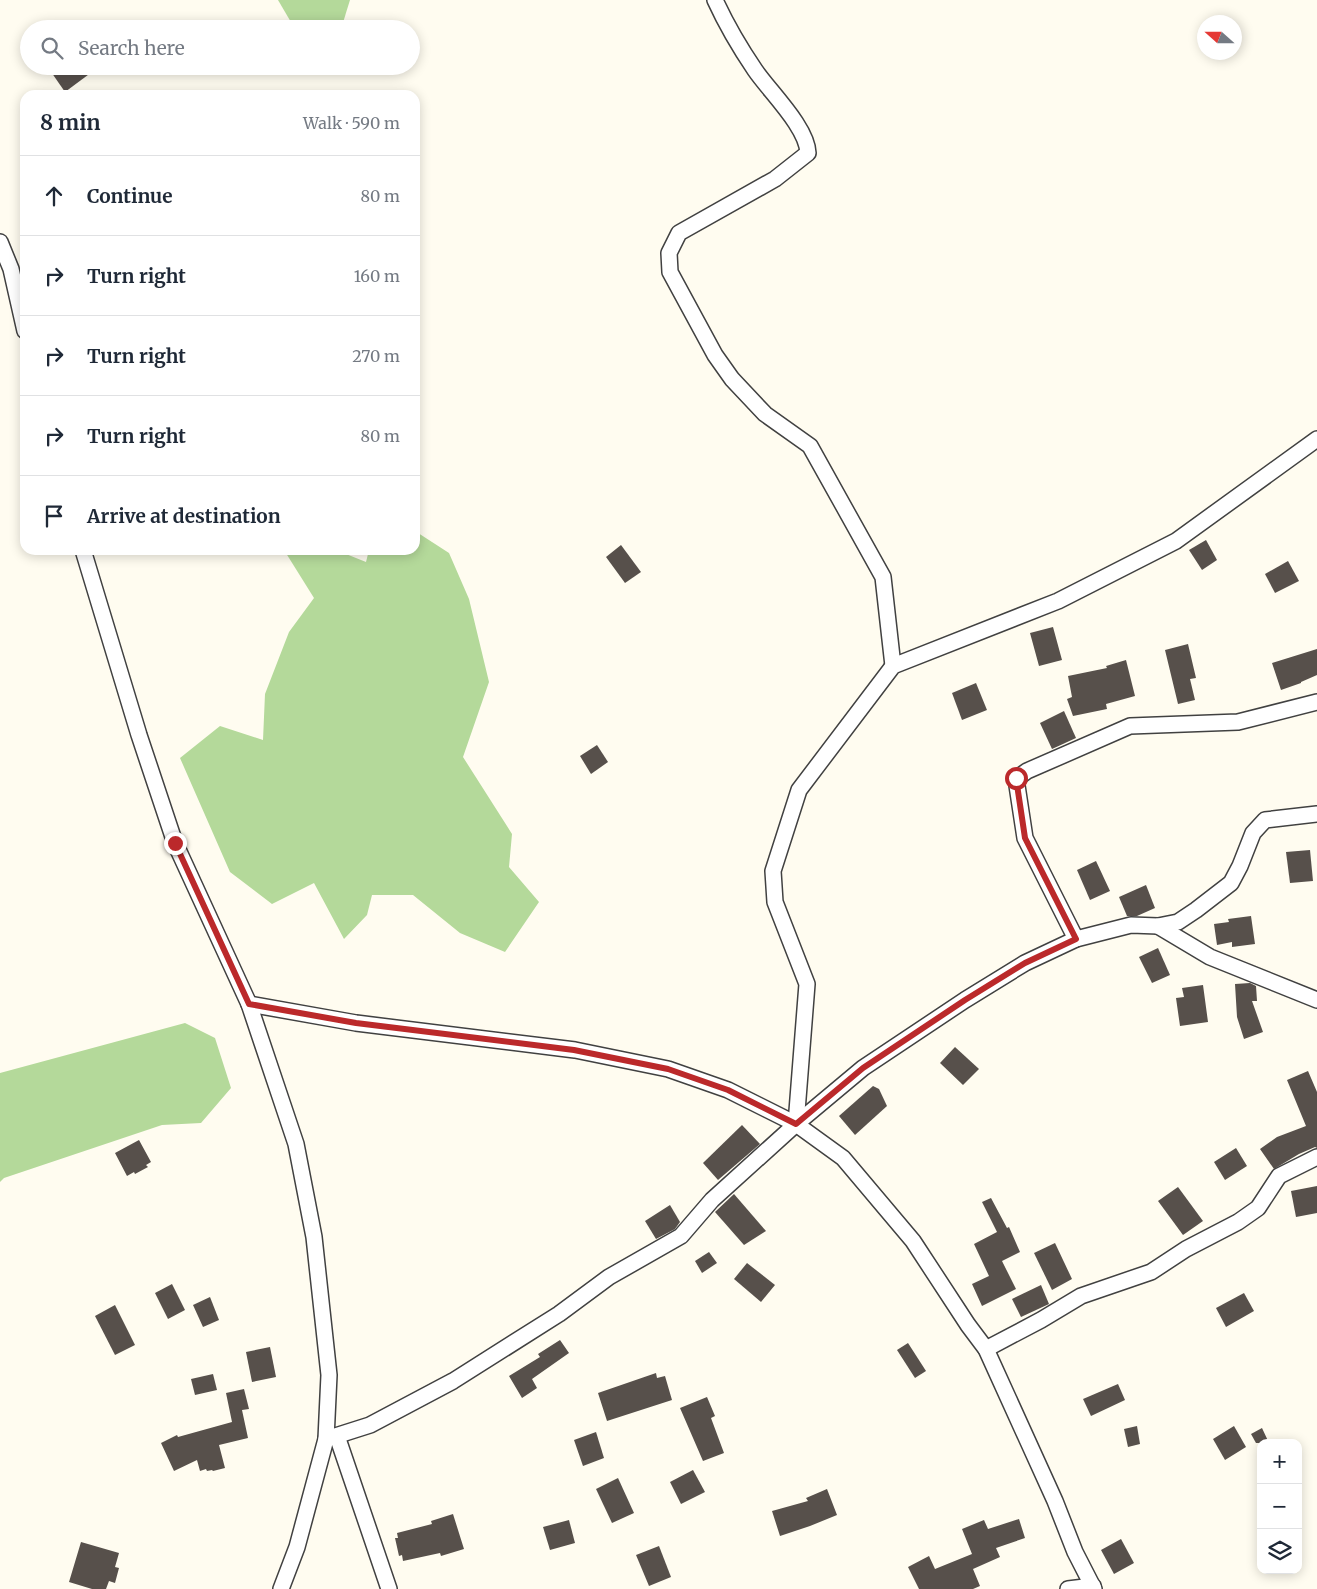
<!DOCTYPE html>
<meta charset="utf-8">
<style>
body{margin:0;font-family:Merriweather,serif;background:#f2f2f3;color:#1f2937}
.controls{position:absolute;right:15px;bottom:15px;display:grid;overflow:hidden;border-radius:10px;box-shadow:0 2px 12px #0003}
.controls button{width:45px;height:45px;display:grid;place-items:center;padding:0;border:0;border-bottom:1px solid #e0e1e3;background:#fff;color:#1f2937;font:25px sans-serif}
.compass{position:absolute;left:1197px;top:15px;width:45px;height:45px;border-radius:50%;background:#fff;box-shadow:0 2px 12px #0003;rotate:291deg}
.stop{position:absolute;width:15px;height:15px;margin:-11px;border:4px solid #bb292b;border-radius:50%;background:#fff}
.stop.end{background:#bb292b;border-color:#fff;box-shadow:0 1px 5px #0008}
.list{margin:0;padding:0;list-style:none}
h2{display:flex;justify-content:space-between;align-items:center;height:65px;margin:0;padding:0 20px;font-size:21px}
h2 small{font-size:16px;font-weight:400;color:#747a83}
.list li{display:grid;grid-template-columns:32px 1fr auto;gap:15px;align-items:center;box-sizing:border-box;height:80px;padding:0 20px;border-top:1px solid #e0e1e3}
.list b{display:block;font-size:19px;white-space:nowrap}
.list em{font-size:16px;font-style:normal;color:#747a83}
.icon{flex:none;width:28px;height:28px;fill:none;stroke:currentColor;stroke-width:2;stroke-linecap:round;stroke-linejoin:round}
.map{position:relative;flex:none;width:1317px;height:1589px;overflow:hidden}
.search{position:absolute;background:#fff;box-shadow:0 2px 12px #0003;left:20px;top:20px;width:400px;height:55px;display:flex;align-items:center;gap:12px;box-sizing:border-box;padding:0 18px;border-radius:28px;color:#747a83;font-size:19px}
.panel{position:absolute;background:#fff;box-shadow:0 2px 12px #0003;left:20px;top:90px;width:400px;height:465px;border-radius:15px}
.map>svg:first-child{display:block}
.forest{fill:#b4d99a}
.building{fill:#57504b}
.lines{fill:none;stroke-linecap:round;stroke-linejoin:round}
.minor-casing{stroke:#414141;stroke-width:18}
.minor{stroke:#fff;stroke-width:15}
.route{stroke:#bb292b;stroke-width:6}
</style>
<div class="map">
<svg width="1317" height="1589" viewBox="0 0 1317 1589">
<rect width="100%" height="100%" fill="#fffcf0"/>
<!-- forest -->
<g class="forest">
<path d="M278,0H350L341,29H295Z"/>
<path d="M415,531L449,553L469,599L489,682L463,757L512,834L509,867L539,902L505,952L460,933L413,895H372L367,915L344,939L314,883L272,904L230,872L180,758L220,726L263,740L265,694L289,632L314,598L284,550H336L366,562L369,550H415Z"/>
<path d="M185,1023L215,1038L231,1088L201,1123L162,1125L4,1178L0,1182V1073Z"/>
</g>
<!-- building -->
<g class="building">
<path d="M47,66H100L65,92Z"/>
<path d="M1206,540L1217,560L1202,570L1189,550Z"/>
<path d="M621,545L641,572L625,583L606,557Z"/>
<path d="M1288,561L1299,581L1275,593L1265,574Z"/>
<path d="M1053,627L1062,660L1039,666L1030,633Z"/>
<path d="M1188,644L1196,678L1190,679L1195,700L1178,704L1165,650Z"/>
<path d="M1317,649V675L1301,682V683L1281,690L1272,663Z"/>
<path d="M1126,660L1135,696L1106,704L1107,709L1073,716L1067,699L1072,697L1068,676L1107,668L1106,666Z"/>
<path d="M976,683L987,710L962,720L952,693Z"/>
<path d="M1064,711L1076,738L1052,749L1040,723Z"/>
<path d="M597,745L608,762L591,774L580,756Z"/>
<path d="M1310,850L1313,881L1290,883L1286,852Z"/>
<path d="M1096,861L1110,891L1090,900L1077,870Z"/>
<path d="M1146,885L1155,908L1137,916H1127L1119,897Z"/>
<path d="M1251,916L1255,944L1232,947V942L1217,945L1214,924L1229,922L1228,919Z"/>
<path d="M1158,948L1170,975L1152,983L1139,957Z"/>
<path d="M1250,983L1256,986L1257,1001H1252L1263,1032L1244,1039L1237,1017L1235,984Z"/>
<path d="M1203,985L1208,1022L1180,1026L1176,998L1184,997L1182,988Z"/>
<path d="M955,1047L979,1069L963,1085L940,1063Z"/>
<path d="M1308,1071L1317,1092V1148L1315,1147L1299,1154L1274,1169L1260,1149L1277,1137L1306,1126L1287,1080Z"/>
<path d="M873,1086L879,1089L887,1106L855,1135L839,1116Z"/>
<path d="M742,1125L760,1144L718,1180L703,1163Z"/>
<path d="M139,1140L151,1162L146,1165L148,1167L135,1174L134,1172L127,1176L115,1153Z"/>
<path d="M1236,1148L1247,1166L1225,1180L1214,1162Z"/>
<path d="M1317,1186V1213L1296,1217L1291,1191Z"/>
<path d="M1178,1187L1203,1221L1183,1235L1158,1201Z"/>
<path d="M734,1194L766,1231L744,1245L715,1212Z"/>
<path d="M991,1198L1007,1228L1009,1227L1020,1252L1002,1261L1016,1289L982,1306L972,1284L989,1276L974,1244L997,1232L982,1202Z"/>
<path d="M670,1205L680,1222L675,1229L656,1239L645,1221Z"/>
<path d="M1055,1243L1072,1279L1052,1290L1034,1253Z"/>
<path d="M709,1252L717,1263L702,1273L695,1261Z"/>
<path d="M747,1263L775,1285L761,1302L734,1279Z"/>
<path d="M172,1284L185,1310L168,1319L155,1293Z"/>
<path d="M1041,1285L1049,1304L1021,1317L1012,1299Z"/>
<path d="M1244,1293L1254,1311L1226,1327L1216,1308Z"/>
<path d="M210,1297L219,1320L203,1327L193,1305Z"/>
<path d="M115,1305L135,1345L115,1355L95,1316Z"/>
<path d="M560,1340L569,1353L532,1379L537,1388L522,1398L509,1376L540,1357L538,1354Z"/>
<path d="M908,1343L926,1371L915,1378L897,1350Z"/>
<path d="M270,1347L276,1377L252,1382L246,1352Z"/>
<path d="M656,1373L657,1378L665,1376L672,1400L607,1421L598,1393Z"/>
<path d="M213,1374L217,1390L195,1395L191,1379Z"/>
<path d="M1118,1384L1125,1400L1091,1416L1083,1399Z"/>
<path d="M244,1389L249,1409L242,1410L248,1438L219,1445L225,1468L213,1471L212,1470L207,1471L206,1469L200,1471L197,1460L174,1471L161,1443L177,1435L178,1437L232,1422L226,1393Z"/>
<path d="M707,1397L715,1416L711,1418L724,1453L703,1461L680,1408Z"/>
<path d="M1137,1426L1140,1444L1128,1447L1124,1429Z"/>
<path d="M1234,1426L1246,1447L1225,1460L1213,1439Z"/>
<path d="M1262,1428L1269,1443H1256L1251,1434Z"/>
<path d="M596,1432L604,1458L583,1466L574,1440Z"/>
<path d="M693,1470L705,1492L681,1504L670,1482Z"/>
<path d="M618,1478L634,1513L612,1523L596,1489Z"/>
<path d="M827,1489L837,1515L810,1526L780,1536L772,1511L808,1501L806,1498Z"/>
<path d="M453,1514L464,1549L441,1556L440,1553L403,1561L402,1555L399,1556L395,1538H398L397,1533L432,1524L431,1521Z"/>
<path d="M1019,1519L1025,1538L996,1548L1000,1557L973,1569L980,1586L973,1589H919L908,1567L929,1556L935,1569L972,1554L962,1529L984,1520L988,1529Z"/>
<path d="M569,1520L575,1543L550,1550L543,1527Z"/>
<path d="M1121,1539L1134,1563L1114,1574L1101,1550Z"/>
<path d="M81,1542L119,1553L115,1567L119,1568L115,1583L109,1581L106,1589H92L69,1582Z"/>
<path d="M659,1546L671,1577L649,1586L636,1555Z"/>
</g>
<g class="lines">
<defs>
<g id="minor">
<path d="M715,0C726,24 740,48 755,70C770,92 807,127 808,153L775,179L679,233L669,253L670,272L715,355L732,379L765,414L810,446L883,577L893,666"/>
<path d="M0,242L11,269L25,331"/>
<path d="M83,550L139,735L175,843L249,1004L296,1144L314,1237L329,1375L326,1439L297,1547L281,1589"/>
<path d="M1158,926L1210,957L1317,1000"/>
<path d="M1076,939L1025,838L1016,779L1027,771L1130,726L1238,722L1317,702"/>
<path d="M249,1004L356,1023L575,1050L668,1069L728,1090L796,1124L843,1158L913,1241L968,1325L986,1349L1055,1501L1075,1552L1094,1589"/>
<path d="M796,1124L807,984L775,902L773,871L799,790L893,666L1058,601L1176,541L1317,439"/>
<path d="M986,1349L1041,1320L1081,1296L1151,1272L1186,1249L1238,1222L1258,1208L1279,1176L1317,1157"/>
<path d="M337,1436L389,1589"/>
<path d="M326,1439L370,1425L453,1381L559,1314L609,1277L681,1236L712,1200L796,1124L863,1068L965,1000L1025,963L1076,939L1131,925L1158,926L1178,922L1196,910L1231,883L1240,866L1253,833L1265,820L1317,814"/>
<path d="M1068,1589L1093,1586"/>
</g>
</defs>
<!-- minor casing -->
<use href="#minor" class="minor-casing"/>
<!-- minor -->
<use href="#minor" class="minor"/>
</g>
<g class="lines">
<!-- route -->
<path class="route" d="M175,843L249,1004L356,1023L574,1050L668,1069L728,1090L796,1124L863,1068L965,1000L1025,963L1076,939L1025,838L1016,778"/>
</g>
</svg>
<div class="controls">
<button>+</button>
<button>−</button>
<button><svg class="icon" aria-label="layers" viewBox="0 0 24 24"><path d="M12 4l9 5-9 5-9-5zM3 14l9 5 9-5"/></svg></button>
</div>
<svg class="compass" viewBox="-18 -18 36 36"><path d="M0-13l5 13h-10z" fill="#e53935"/><path d="M0 13l5-13h-10z" fill="#747a83"/></svg>
<div class="stop" style="left:1016px;top:778px"></div>
<div class="stop end" style="left:175px;top:843px"></div>
<div class="search"><svg class="icon" aria-label="search" viewBox="0 0 24 24"><circle cx="10" cy="10" r="6"/><path d="M15 15l6 6"/></svg>Search here</div>
<section class="panel">
<h2>8 min<small>Walk · 590 m</small></h2>
<ul class="list">
<li><svg class="icon" aria-label="ahead" viewBox="0 0 24 24"><path d="M12 20V5M6 11l6-6 6 6"/></svg><div><b>Continue</b></div><em>80 m</em></li>
<li><svg class="icon" aria-label="right" viewBox="0 0 24 24"><path d="M7 20v-9h11M14 6l5 5-5 5"/></svg><div><b>Turn right</b></div><em>160 m</em></li>
<li><svg class="icon" aria-label="right" viewBox="0 0 24 24"><path d="M7 20v-9h11M14 6l5 5-5 5"/></svg><div><b>Turn right</b></div><em>270 m</em></li>
<li><svg class="icon" aria-label="right" viewBox="0 0 24 24"><path d="M7 20v-9h11M14 6l5 5-5 5"/></svg><div><b>Turn right</b></div><em>80 m</em></li>
<li><svg class="icon" aria-label="arrive" viewBox="0 0 24 24"><path d="M6 21V4h12l-3 4 3 4H6"/></svg><div><b>Arrive at destination</b></div></li>
</ul>
</section>
</div>
